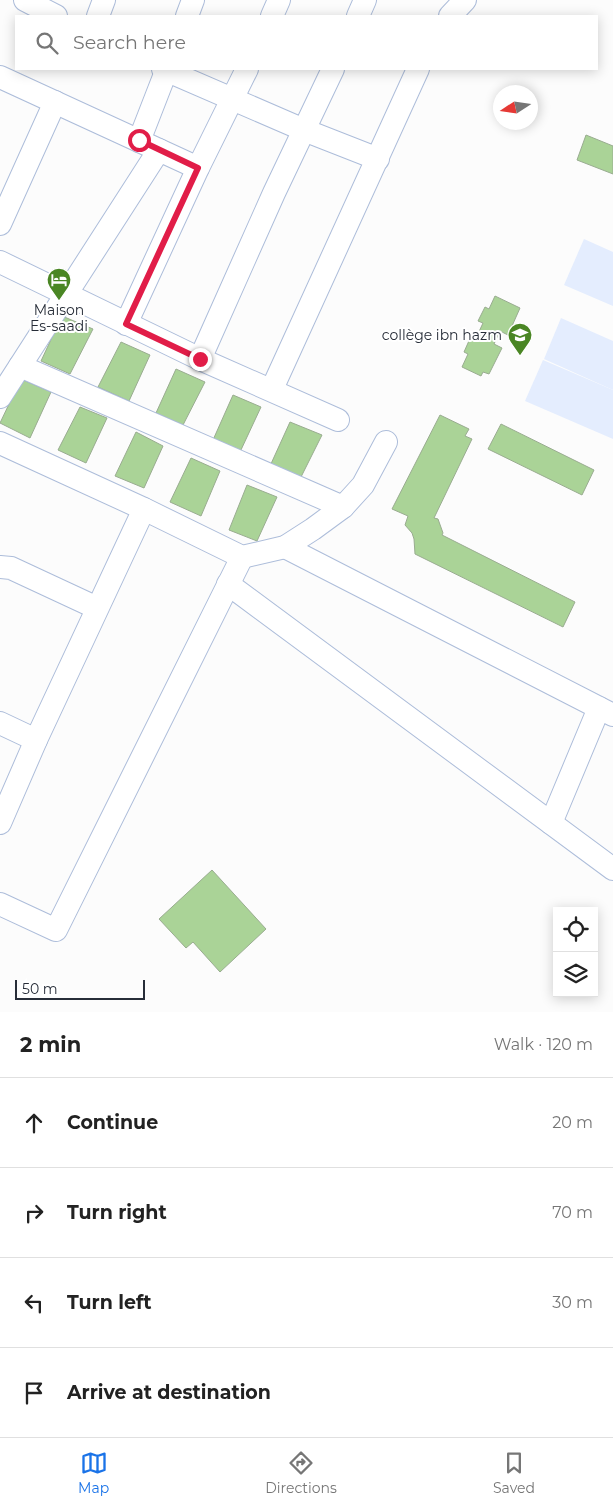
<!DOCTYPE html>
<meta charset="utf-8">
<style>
body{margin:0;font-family:Montserrat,sans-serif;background:#f6f6f6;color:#222}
.controls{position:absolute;right:15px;bottom:15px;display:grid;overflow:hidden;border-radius:0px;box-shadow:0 2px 12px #0003}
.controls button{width:45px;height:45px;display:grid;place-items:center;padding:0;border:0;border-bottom:1px solid #e0e0e0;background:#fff;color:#222;font:25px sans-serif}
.compass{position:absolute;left:493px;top:85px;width:45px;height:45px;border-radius:50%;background:#fff;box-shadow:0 2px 12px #0003;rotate:258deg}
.scale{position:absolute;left:15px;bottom:12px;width:130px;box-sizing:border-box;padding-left:5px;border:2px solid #272d38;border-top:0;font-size:14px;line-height:18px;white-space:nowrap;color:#272d38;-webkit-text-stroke:4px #fff;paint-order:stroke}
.stop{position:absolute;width:15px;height:15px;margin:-11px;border:4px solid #e11d48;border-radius:50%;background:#fff}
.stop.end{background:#e11d48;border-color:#fff;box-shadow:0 1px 5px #0008}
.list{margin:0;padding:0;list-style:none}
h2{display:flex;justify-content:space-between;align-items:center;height:65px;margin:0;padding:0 20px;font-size:21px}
h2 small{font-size:16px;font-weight:400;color:#767676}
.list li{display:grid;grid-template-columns:32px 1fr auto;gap:15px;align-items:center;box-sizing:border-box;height:90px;padding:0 20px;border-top:1px solid #e0e0e0}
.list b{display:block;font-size:19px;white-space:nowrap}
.list em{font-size:16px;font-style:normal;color:#767676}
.icon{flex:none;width:28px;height:28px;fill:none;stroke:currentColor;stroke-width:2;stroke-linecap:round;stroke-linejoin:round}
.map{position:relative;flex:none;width:613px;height:1012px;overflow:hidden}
.search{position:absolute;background:#fff;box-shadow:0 2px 12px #0003;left:15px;right:15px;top:15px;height:55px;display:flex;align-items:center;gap:12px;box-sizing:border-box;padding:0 18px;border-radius:0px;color:#767676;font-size:19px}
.sheet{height:425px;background:#fff}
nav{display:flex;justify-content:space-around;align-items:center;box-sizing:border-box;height:70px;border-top:1px solid #e0e0e0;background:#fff;font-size:14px;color:#767676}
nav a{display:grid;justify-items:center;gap:2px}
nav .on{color:#1a73e8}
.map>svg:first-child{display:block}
.green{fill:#e4edfe}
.building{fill:#aad397;stroke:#99ac90}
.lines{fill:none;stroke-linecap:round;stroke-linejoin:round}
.minor-casing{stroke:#adbdda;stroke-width:24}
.minor{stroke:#fff;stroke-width:22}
.route{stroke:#e11d48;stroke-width:6}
.labels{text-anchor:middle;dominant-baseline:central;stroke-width:4;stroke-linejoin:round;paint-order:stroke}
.poi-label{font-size:14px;fill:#272d38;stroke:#fff}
</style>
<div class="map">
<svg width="613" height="1012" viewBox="0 0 613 1012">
<rect width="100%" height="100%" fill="#fcfcfc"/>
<!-- green -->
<g class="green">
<path d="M584,239L613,252V306L564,285Z"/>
<path d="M561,318L613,341V390L544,359Z"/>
<path d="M543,360L613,390V439L525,401Z"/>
</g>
<!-- building -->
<g class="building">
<path d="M586,135L613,146V174L577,160Z"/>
<path d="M495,296L520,308L508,335L500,331L494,344L502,348L489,374L483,372L481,376L462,367L468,354L464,352L472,334L477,336L483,323L478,321L485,307L489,309Z"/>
<path d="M62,316L93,329L70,374L41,361Z"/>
<path d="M121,342L150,355L129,401L98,387Z"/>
<path d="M176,369L205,382L183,425L156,413Z"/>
<path d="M21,379L51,392L30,438L0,423Z"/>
<path d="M233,395L261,407L240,452L213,440Z"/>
<path d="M80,407L107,418L86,463L58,450Z"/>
<path d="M440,415L469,429L465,436L472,439L434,518L438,519L443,533L442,535L575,602L563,627L415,554L414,539L412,533L405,525L408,516L392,509Z"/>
<path d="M290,422L322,435L300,479L270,466Z"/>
<path d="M501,424L594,470L582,495L488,449Z"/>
<path d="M136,432L163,446L144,488L115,476Z"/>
<path d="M191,458L220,471L201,516L170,502Z"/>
<path d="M247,485L277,497L257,541L229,530Z"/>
<path d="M212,870L266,929L220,972L193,942L186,948L159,919Z"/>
</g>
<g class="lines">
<defs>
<g id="minor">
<path d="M25,0L56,16"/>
<path d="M98,16L104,0"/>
<path d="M187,16L193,0"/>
<path d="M272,16L279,0"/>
<path d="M358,16L365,0"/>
<path d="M450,16L465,0"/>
<path d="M163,69L304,130L378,159"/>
<path d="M0,77L198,168"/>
<path d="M139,141L167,69"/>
<path d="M0,224L55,102"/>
<path d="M0,262L200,359L338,420"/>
<path d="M126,324L198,168L247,69"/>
<path d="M200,359L274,193L333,69"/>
<path d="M20,366L343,507"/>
<path d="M272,389L418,69"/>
<path d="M0,397L159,150"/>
<path d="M0,443L144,509L242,557L285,547L313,529L343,507L363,485L386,442"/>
<path d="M285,547L613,715"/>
<path d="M0,567L11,568L97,608"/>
<path d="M228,584L613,869"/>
<path d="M0,723L36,740"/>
<path d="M0,823L36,740L144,509"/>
<path d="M551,823L599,708"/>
<path d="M0,904L56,930L242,557"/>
</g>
</defs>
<!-- minor casing -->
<use href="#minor" class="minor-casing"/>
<!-- minor -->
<use href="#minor" class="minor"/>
</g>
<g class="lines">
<!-- route -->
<path class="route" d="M139,140L198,168L126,324L200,359"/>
</g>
<!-- icons -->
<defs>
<symbol id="hotel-pin" viewBox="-11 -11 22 30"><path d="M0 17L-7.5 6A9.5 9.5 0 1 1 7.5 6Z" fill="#4a8624" stroke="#fff"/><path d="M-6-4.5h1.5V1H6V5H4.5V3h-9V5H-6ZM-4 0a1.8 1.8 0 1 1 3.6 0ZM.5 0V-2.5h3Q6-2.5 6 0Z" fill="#fff"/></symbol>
<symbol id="school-pin" viewBox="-11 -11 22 30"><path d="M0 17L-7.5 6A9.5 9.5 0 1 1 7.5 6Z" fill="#4a8624" stroke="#fff"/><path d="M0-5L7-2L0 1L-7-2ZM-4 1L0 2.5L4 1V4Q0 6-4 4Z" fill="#fff"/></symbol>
</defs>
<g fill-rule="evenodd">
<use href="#hotel-pin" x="45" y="266" width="28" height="38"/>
<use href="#school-pin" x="506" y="321" width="28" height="38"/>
</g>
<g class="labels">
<!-- poi labels -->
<g class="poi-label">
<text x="59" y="310">Maison<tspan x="59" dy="16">Es-saadi</tspan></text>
<text x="502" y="335" text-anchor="end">collège ibn hazm</text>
</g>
</g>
</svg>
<div class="controls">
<button><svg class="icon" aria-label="locate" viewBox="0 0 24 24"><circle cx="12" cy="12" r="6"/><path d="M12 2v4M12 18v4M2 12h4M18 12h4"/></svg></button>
<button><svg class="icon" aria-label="layers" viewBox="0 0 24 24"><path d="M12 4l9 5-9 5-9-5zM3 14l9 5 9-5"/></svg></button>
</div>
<svg class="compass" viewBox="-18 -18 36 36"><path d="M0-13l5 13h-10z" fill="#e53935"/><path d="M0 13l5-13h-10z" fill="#767676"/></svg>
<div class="scale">50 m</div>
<div class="stop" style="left:139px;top:140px"></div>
<div class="stop end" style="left:200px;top:359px"></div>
<div class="search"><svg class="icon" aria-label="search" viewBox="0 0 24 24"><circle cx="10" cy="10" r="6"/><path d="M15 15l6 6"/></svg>Search here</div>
</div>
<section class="sheet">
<h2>2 min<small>Walk · 120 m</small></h2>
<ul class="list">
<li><svg class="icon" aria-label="ahead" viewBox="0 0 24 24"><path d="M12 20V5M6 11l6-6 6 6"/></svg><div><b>Continue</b></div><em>20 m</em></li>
<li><svg class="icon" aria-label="right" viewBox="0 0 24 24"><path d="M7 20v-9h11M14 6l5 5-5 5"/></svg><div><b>Turn right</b></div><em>70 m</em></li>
<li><svg class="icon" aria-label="left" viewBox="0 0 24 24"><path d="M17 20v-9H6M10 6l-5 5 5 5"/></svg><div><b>Turn left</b></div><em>30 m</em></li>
<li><svg class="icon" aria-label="arrive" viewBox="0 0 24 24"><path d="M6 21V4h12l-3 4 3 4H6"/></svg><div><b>Arrive at destination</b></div></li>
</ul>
</section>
<nav>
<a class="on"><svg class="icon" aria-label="map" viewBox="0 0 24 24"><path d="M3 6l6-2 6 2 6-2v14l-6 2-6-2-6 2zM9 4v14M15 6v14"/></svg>Map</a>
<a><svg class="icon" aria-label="directions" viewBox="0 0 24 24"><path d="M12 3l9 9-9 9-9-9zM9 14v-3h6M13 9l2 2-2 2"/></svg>Directions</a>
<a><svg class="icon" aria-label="saved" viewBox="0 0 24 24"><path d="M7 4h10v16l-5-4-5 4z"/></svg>Saved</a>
</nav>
